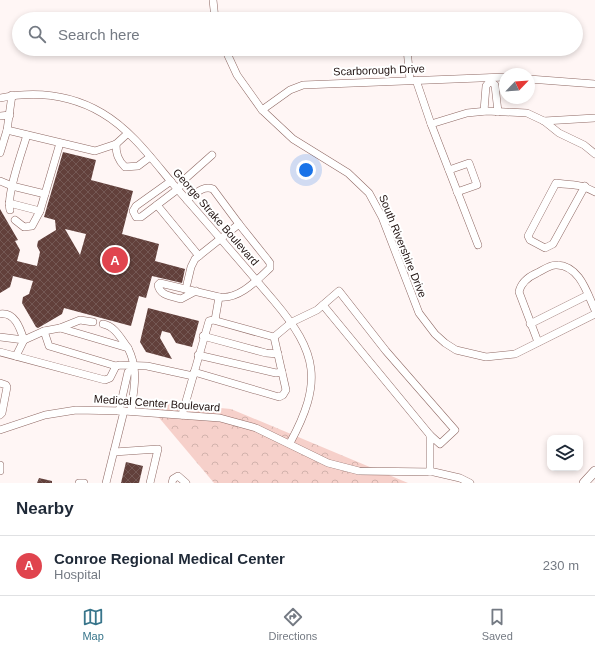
<!DOCTYPE html>
<style>
body{margin:0;font-family:Helvetica,sans-serif;background:#f6f6f7;color:#1f2937}
.controls{position:absolute;right:12px;bottom:12px;display:grid;overflow:hidden;border-radius:8px;box-shadow:0 2px 6px #0003}
.controls button{width:36px;height:36px;display:grid;place-items:center;padding:0;border:0;border-bottom:1px solid #e0e1e3;background:#fff;color:#1f2937;font:20px sans-serif}
.compass{position:absolute;left:499px;top:68px;width:36px;height:36px;border-radius:50%;background:#fff;box-shadow:0 2px 6px #0003;rotate:65deg}
.you{position:absolute;left:306px;top:170px;width:14px;height:14px;margin:-10px;border:3px solid #fff;border-radius:50%;background:#1a73e8;box-shadow:0 0 0 6px #1a73e833}
.badge{display:grid;place-items:center;width:26px;height:26px;border-radius:50%;background:#38758b;color:#fff;font-size:13px;font-weight:700}
.pin{position:absolute;translate:-50% -50%;border:2px solid #fff;box-shadow:0 1px 4px #0006}
.list{margin:0;padding:0;list-style:none}
h2{display:flex;justify-content:space-between;align-items:center;height:52px;margin:0;padding:0 16px;font-size:17px}
h2 small{font-size:13px;font-weight:400;color:#747a83}
.list li{display:grid;grid-template-columns:26px 1fr auto;gap:12px;align-items:center;box-sizing:border-box;height:60px;padding:0 16px;border-top:1px solid #e0e1e3}
.list b{display:block;font-size:15px;white-space:nowrap}
.list p{margin:0;font-size:13px;white-space:nowrap;color:#747a83}
.list em{font-size:13px;font-style:normal;color:#747a83}
.icon{flex:none;width:22px;height:22px;fill:none;stroke:currentColor;stroke-width:2;stroke-linecap:round;stroke-linejoin:round}
.map{position:relative;flex:none;width:595px;height:483px;overflow:hidden}
.search{position:absolute;background:#fff;box-shadow:0 2px 6px #0003;left:12px;right:12px;top:12px;height:44px;display:flex;align-items:center;gap:10px;box-sizing:border-box;padding:0 14px;border-radius:22px;color:#747a83;font-size:15px}
.sheet{height:112px;background:#fff}
nav{display:flex;justify-content:space-around;align-items:center;box-sizing:border-box;height:56px;border-top:1px solid #e0e1e3;background:#fff;font-size:11px;color:#747a83}
nav a{display:grid;justify-items:center;gap:2px}
nav .on{color:#38758b}
.map>svg:first-child{display:block}
.forest{fill:url(#forest-crowns)}
.building{fill:url(#building-cross-hatch);fill-rule:evenodd}
.lines{fill:none;stroke-linecap:round;stroke-linejoin:round}
.minor-casing{stroke:#8f6964;stroke-width:8}
.major-casing{stroke:#8f6964;stroke-width:10}
.minor{stroke:#fff;stroke-width:7}
.major{stroke:#fff;stroke-width:9}
.labels{text-anchor:middle;dominant-baseline:central;stroke-width:4;stroke-linejoin:round;paint-order:stroke}
.street-label{font-size:11px;fill:#1f110f;stroke:#fff}
</style>
<div class="map">
<svg width="595" height="483" viewBox="0 0 595 483">
<defs>
<pattern id="forest-crowns" width="20" height="18" patternUnits="userSpaceOnUse"><rect width="20" height="18" fill="#f6d0ca"/><path d="M2 6a3 3 0 1 1 6 0M12 15a3 3 0 1 1 6 0" fill="none" stroke="#d2b2ac"/></pattern>
<pattern id="building-cross-hatch" width="8" height="8" patternUnits="userSpaceOnUse"><rect width="8" height="8" fill="#62403b"/><path d="M0 0l8 8M0 8l8-8" fill="none" stroke="#745854"/></pattern>
</defs>
<rect width="100%" height="100%" fill="#fff6f5"/>
<!-- forest -->
<path class="forest" d="M145,401L231,409L408,483H214Z"/>
<!-- building -->
<g class="building">
<path d="M63,152L96,160L91,180L133,191L122,234L159,244L155,261L185,269L182,283L152,276L146,298L139,296L131,326L64,308L62,314L38,328L36,327L22,303L23,297L29,294L33,281L13,276L10,287L0,293V209L18,240L15,241L20,250L17,261L37,266L40,252L37,246L38,241L56,230L55,220L44,217ZM65,229L86,234L80,255Z"/>
<path d="M148,308L199,321L192,347L176,343L170,333L162,331L160,338L172,359L146,352L140,342Z"/>
<path d="M126,462L143,466L139,483H121Z"/>
<path d="M39,478L52,481V483H37Z"/>
</g>
<g class="lines">
<defs>
<g id="minor">
<path d="M213,0L215,19"/>
<path d="M225,49L237,75L262,110L293,139L348,173L369,193L382,217L419,313L435,334L445,343L456,350L486,357L515,354L595,314"/>
<path d="M407,49L410,80"/>
<path d="M490,78V81L495,85L498,112"/>
<path d="M529,79L595,84"/>
<path d="M416,80L431,124L467,113L487,111L527,113L544,121L559,133L584,145L595,154"/>
<path d="M0,98C35,91 71,95 102,113C131,130 152,159 173,184C207,223 241,262 274,301C318,353 323,382 290,443"/>
<path d="M262,110L290,90L303,85L505,77"/>
<path d="M484,111L486,86L490,81"/>
<path d="M0,116L10,115"/>
<path d="M544,121L595,118"/>
<path d="M431,124L478,245"/>
<path d="M7,130L95,151L116,144L127,134"/>
<path d="M116,144C116,154 118,160 125,167L138,166L150,157"/>
<path d="M0,153L7,130L12,95"/>
<path d="M449,170L469,163L477,185L457,192"/>
<path d="M0,181L12,186L45,194L60,143"/>
<path d="M171,181L136,206L133,211L136,217H141L178,189L185,179L212,155"/>
<path d="M585,186L553,244L545,248L530,240L528,236L556,183C574,186 578,183 595,192"/>
<path d="M187,200C195,194 203,185 213,189L239,224"/>
<path d="M9,203L40,211"/>
<path d="M157,205L199,256"/>
<path d="M10,210C6,196 22,151 27,135"/>
<path d="M15,220L24,227L32,226L40,211L45,194"/>
<path d="M187,284L191,267L195,259L239,224L267,259L270,263V268C257,280 239,300 219,297L215,320"/>
<path d="M196,291L181,299C172,296 160,296 158,285L160,283L219,297"/>
<path d="M323,305L430,435"/>
<path d="M0,314C15,312 20,328 24,340L44,331L60,328L128,348C139,370 134,388 131,411"/>
<path d="M103,324C115,326 121,339 128,348"/>
<path d="M530,324L588,295"/>
<path d="M60,328L80,320L93,322"/>
<path d="M44,331L49,346L116,366"/>
<path d="M203,336L266,353L278,354"/>
<path d="M0,337L24,340L16,356"/>
<path d="M538,342L519,292C521,282 528,277 537,273C543,270 551,264 557,265C580,266 587,293 595,310"/>
<path d="M0,352L105,380L110,378L116,366L120,365L147,366L193,376"/>
<path d="M198,355L276,373L282,372"/>
<path d="M194,372L279,397L283,395L286,390L274,337"/>
<path d="M0,383L6,385L7,387L2,413L0,415"/>
<path d="M119,411L128,372L133,370"/>
<path d="M182,415L209,321L213,320L274,337L292,322L317,310L339,291L386,351L455,430L440,444L430,435V472"/>
<path d="M0,430L45,415L76,410L124,411L220,418L256,428L328,463L359,471L434,472L460,478L470,483"/>
<path d="M114,452L158,449L150,483"/>
<path d="M0,465V471"/>
<path d="M79,483H84"/>
<path d="M106,483L124,411"/>
<path d="M172,483L173,479L178,476L186,483"/>
</g>
<path id="major" d="M584,483L595,471"/>
</defs>
<!-- minor casing -->
<use href="#minor" class="minor-casing"/>
<!-- major casing -->
<use href="#major" class="major-casing"/>
<!-- minor -->
<use href="#minor" class="minor"/>
<!-- major -->
<use href="#major" class="major"/>
</g>
<g class="labels">
<!-- street labels -->
<g class="street-label">
<text transform="translate(379 70) rotate(-2)">Scarborough Drive</text>
<text transform="translate(216 217) rotate(49)">George Strake Boulevard</text>
<text transform="translate(403 246) rotate(68)">South Rivershire Drive</text>
<text transform="translate(157 403) rotate(4)">Medical Center Boulevard</text>
</g>
</g>
</svg>
<div class="controls">
<button><svg class="icon" aria-label="layers" viewBox="0 0 24 24"><path d="M12 4l9 5-9 5-9-5zM3 14l9 5 9-5"/></svg></button>
</div>
<svg class="compass" viewBox="-18 -18 36 36"><path d="M0-13l5 13h-10z" fill="#e53935"/><path d="M0 13l5-13h-10z" fill="#747a83"/></svg>
<div class="you"></div>
<div class="pin badge" style="left:115px;top:260px;background:#e0444e">A</div>
<div class="search"><svg class="icon" aria-label="search" viewBox="0 0 24 24"><circle cx="10" cy="10" r="6"/><path d="M15 15l6 6"/></svg>Search here</div>
</div>
<section class="sheet">
<h2>Nearby<small></small></h2>
<ul class="list">
<li><span class="badge" style="background:#e0444e">A</span><div><b>Conroe Regional Medical Center</b><p>Hospital</p></div><em>230 m</em></li>
</ul>
</section>
<nav>
<a class="on"><svg class="icon" aria-label="map" viewBox="0 0 24 24"><path d="M3 6l6-2 6 2 6-2v14l-6 2-6-2-6 2zM9 4v14M15 6v14"/></svg>Map</a>
<a><svg class="icon" aria-label="directions" viewBox="0 0 24 24"><path d="M12 3l9 9-9 9-9-9zM9 14v-3h6M13 9l2 2-2 2"/></svg>Directions</a>
<a><svg class="icon" aria-label="saved" viewBox="0 0 24 24"><path d="M7 4h10v16l-5-4-5 4z"/></svg>Saved</a>
</nav>
